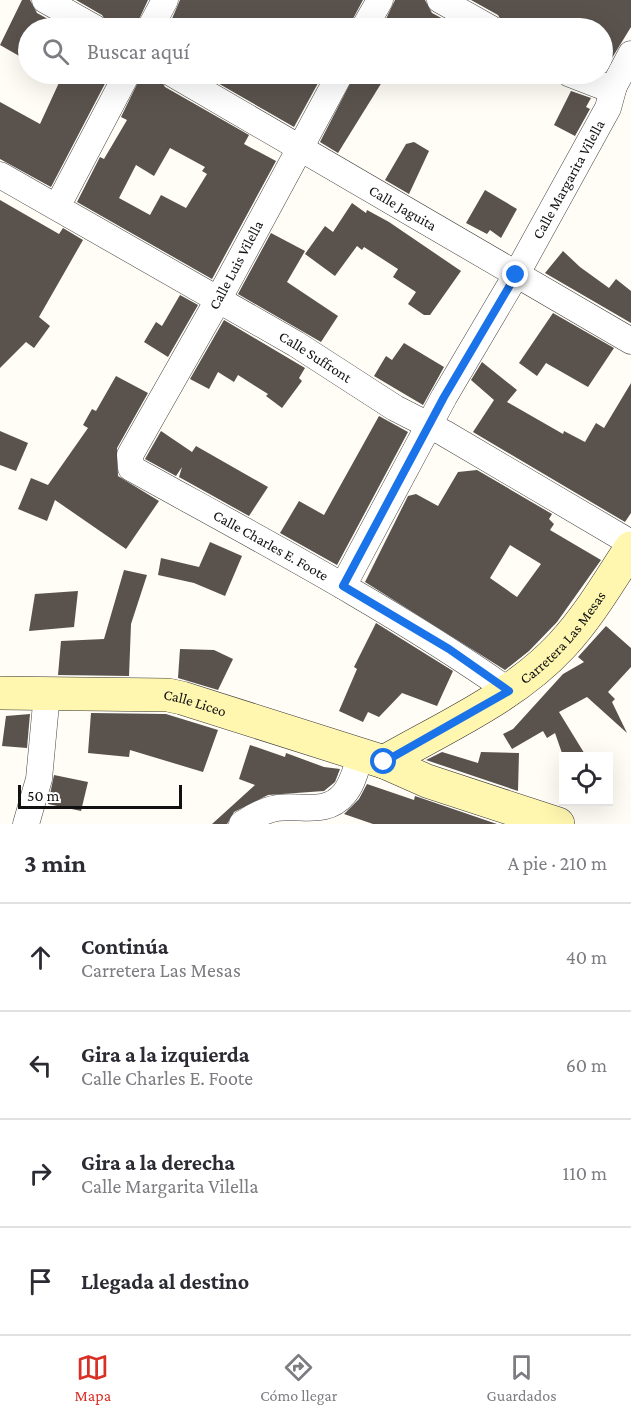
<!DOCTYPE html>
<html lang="es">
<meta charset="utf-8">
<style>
body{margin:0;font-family:"Crimson Pro",serif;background:#f2f2f3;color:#2b2b33}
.controls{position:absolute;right:18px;bottom:18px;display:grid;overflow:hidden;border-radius:0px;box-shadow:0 6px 24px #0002}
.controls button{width:54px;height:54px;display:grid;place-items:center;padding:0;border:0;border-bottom:2px solid #e1e1e2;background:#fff;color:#2b2b33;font:30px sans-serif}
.scale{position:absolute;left:18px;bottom:15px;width:164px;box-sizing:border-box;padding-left:6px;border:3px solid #111;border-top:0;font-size:16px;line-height:21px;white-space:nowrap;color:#111;-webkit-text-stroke:4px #fff;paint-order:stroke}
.stop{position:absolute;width:18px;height:18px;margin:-14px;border:4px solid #1a73e8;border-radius:50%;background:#fff}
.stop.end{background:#1a73e8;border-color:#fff;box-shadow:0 2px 6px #0008}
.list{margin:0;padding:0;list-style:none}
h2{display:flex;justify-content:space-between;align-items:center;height:78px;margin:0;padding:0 24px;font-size:26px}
h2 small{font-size:20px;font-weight:400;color:#7c7c81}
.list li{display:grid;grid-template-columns:39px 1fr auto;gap:18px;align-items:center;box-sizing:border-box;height:108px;padding:0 24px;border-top:2px solid #e1e1e2}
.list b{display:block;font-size:22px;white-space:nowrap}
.list p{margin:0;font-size:20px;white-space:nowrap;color:#7c7c81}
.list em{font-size:20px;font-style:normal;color:#7c7c81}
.icon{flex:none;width:33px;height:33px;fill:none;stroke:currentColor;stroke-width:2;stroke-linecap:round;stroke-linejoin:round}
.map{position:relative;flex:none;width:631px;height:824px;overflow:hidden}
.search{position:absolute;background:#fff;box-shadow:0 6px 24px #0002;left:18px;right:18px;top:18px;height:66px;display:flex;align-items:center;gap:15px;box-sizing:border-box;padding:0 21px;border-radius:33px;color:#7c7c81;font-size:22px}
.sheet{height:510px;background:#fff}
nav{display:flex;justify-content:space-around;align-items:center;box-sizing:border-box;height:84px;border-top:2px solid #e1e1e2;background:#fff;font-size:16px;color:#7c7c81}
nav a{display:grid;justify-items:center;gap:3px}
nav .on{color:#d93025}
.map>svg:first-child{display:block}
.building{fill:#5a524d;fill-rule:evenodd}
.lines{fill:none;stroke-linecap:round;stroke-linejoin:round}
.street-casing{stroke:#444;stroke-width:27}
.secondary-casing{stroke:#333;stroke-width:34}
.street{stroke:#fff;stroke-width:26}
.secondary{stroke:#fff6b0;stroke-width:33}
.route{stroke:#1a73e8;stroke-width:8}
.labels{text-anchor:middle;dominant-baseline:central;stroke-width:6;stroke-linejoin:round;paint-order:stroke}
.street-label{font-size:15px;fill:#111;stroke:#fff}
</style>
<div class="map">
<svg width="631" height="824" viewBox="0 0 631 824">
<rect width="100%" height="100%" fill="#fffdf5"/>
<!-- building -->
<g class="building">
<path d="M22,0H30L37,13L57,24L55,28H28V61L0,45Z"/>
<path d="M76,0H148L135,28H116L109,25L102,15Z"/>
<path d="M180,0H363L348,28H183L171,21Z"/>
<path d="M395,0H425L432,13L460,28H397L385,21Z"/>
<path d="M471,0H631V27L604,71L603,28H505L498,15Z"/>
<path d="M63,74H110L51,187L0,159V102L40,124Z"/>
<path d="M142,74H158L165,87L249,135L244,144L276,161L212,279L77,202L100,157L104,159L127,120L121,117ZM170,148L205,167L202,171L207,174L186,208L161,195L150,215L119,198L136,165L154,176Z"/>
<path d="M202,74H323L294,127Z"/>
<path d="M355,74H387L338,153L320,142Z"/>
<path d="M571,91L591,98L586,107L590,109L575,136L554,125Z"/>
<path d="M414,142L429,151L409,194L385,180L406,144Z"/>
<path d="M485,190L517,209L501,238L490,230L487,234L466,223Z"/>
<path d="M0,200L59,234L63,228L83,240L39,317L50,326L34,348L26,342L0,368Z"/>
<path d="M352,203L366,213L367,210L389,222L461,271L430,315H424L408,304L416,292L393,277L398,269L364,247L362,250L357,246L335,276L305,254L325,226L333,232Z"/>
<path d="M271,233L305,251L287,282L338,316L321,342L238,294Z"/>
<path d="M563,251L580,267L609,288L616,279L631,291V323L545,273Z"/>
<path d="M180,295L198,305L168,357L144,342L156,322L162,326Z"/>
<path d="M553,313L614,348L588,387L546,363L537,376L519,363Z"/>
<path d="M224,320L305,368L299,378L302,381L282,408L266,396L268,394L238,375L234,382L218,372L209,389L190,379Z"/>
<path d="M404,343L444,367L423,405L374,376L386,356L392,360Z"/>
<path d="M482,362L517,390L507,402L563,434L564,431L585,442L596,423L604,428L631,383V513L625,522L473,432L494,400L471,380Z"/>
<path d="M116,376L148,393L117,448L118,476L159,501L126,549L55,500L47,521L18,509L31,478L48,485L88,428L83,425L92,409L96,411Z"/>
<path d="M379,416L408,432L337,565L280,533L299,501L324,515Z"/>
<path d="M0,431L28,443L16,471L0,465Z"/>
<path d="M161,431L192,452L196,446L268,487L249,516L179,477L182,467L176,476L145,459Z"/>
<path d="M477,470L552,514L549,519L554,524L550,530L601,560L557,622L529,651L505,670L365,582L408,496L416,494L438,506L458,472ZM510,545L541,564L517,597L490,578Z"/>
<path d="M210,542L242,556L225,596L194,583L158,575L161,558L199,567Z"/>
<path d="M124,570L147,575L131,624L129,676L58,675L61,641L104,639Z"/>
<path d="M78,591L74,627L29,631L35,594Z"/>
<path d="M376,623L453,671L437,706L402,693L379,717L368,712L363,722L339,711L357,669L354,667Z"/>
<path d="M606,626L631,648V667L608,692L615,699L612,702L627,733L587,697L559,712L586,756H563L555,733L547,738L543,731L512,749L503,734L513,729L563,674L584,662L578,657Z"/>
<path d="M180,649L214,650L233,659L218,690L178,678Z"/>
<path d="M91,713L166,714L218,730L203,772L130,750L129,757L88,753Z"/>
<path d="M30,714L27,748L2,746L6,716Z"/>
<path d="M250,745L285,757L286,753L324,767L340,769L335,782L324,791L268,795L234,812L227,824H212L255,785L239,779Z"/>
<path d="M442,752L478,763L481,752L519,753L518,791L426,760Z"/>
<path d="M54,775L88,782L81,811L48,804Z"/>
<path d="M367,784L414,800L415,796L497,824H373L344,814L359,799Z"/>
</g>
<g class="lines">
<defs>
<g id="street">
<path d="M45,0L95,28"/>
<path d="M440,0L490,28"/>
<path d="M150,28L165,0"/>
<path d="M364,28L380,0"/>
<path id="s1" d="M173,74L631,341"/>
<path id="s2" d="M340,74L218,300L130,455L131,468C259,539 389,607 509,691"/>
<path d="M570,74L601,86H614"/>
<path id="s3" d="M0,175L296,344L395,408L444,433L631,543"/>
<path d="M57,207L127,74"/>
<path id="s4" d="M343,586L444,397L516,275L608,108L614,86L631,54"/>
<path d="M26,824L39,779L47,693"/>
<path d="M242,824C252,817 265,810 277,808C300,804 326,816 344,794C353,784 356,768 361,755"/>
</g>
<g id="secondary">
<path id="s5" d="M0,693L168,695L182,698L384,762L427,781L558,824"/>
<path id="s6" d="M384,762C445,727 514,697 562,645C589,616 609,581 631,548"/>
</g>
</defs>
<!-- street casing -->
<use href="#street" class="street-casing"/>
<!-- secondary casing -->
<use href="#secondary" class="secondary-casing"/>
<!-- street -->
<use href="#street" class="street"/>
<!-- secondary -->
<use href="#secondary" class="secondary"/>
</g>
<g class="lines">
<!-- route -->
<path class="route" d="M384,762L509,691L449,649L343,586L444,397L516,275"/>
</g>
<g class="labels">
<!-- street labels -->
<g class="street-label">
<text stroke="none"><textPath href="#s4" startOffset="465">Calle Margarita Vilella</textPath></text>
<text stroke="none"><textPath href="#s1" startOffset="266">Calle Jaguita</textPath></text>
<text transform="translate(236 265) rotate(-62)">Calle Luis Vilella</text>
<text stroke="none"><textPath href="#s3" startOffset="364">Calle Suffront</textPath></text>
<text stroke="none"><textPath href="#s2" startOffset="608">Calle Charles E. Foote</textPath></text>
<text stroke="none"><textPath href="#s6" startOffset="220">Carretera Las Mesas</textPath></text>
<text stroke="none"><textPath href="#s5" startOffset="196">Calle Liceo</textPath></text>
</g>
</g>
</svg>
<div class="controls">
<button><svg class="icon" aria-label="locate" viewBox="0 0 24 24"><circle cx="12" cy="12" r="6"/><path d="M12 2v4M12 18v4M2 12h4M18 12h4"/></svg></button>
</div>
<div class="scale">50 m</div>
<div class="stop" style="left:384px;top:762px"></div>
<div class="stop end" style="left:516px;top:275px"></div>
<div class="search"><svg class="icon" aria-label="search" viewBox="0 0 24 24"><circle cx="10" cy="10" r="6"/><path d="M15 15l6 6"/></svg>Buscar aquí</div>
</div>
<section class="sheet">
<h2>3 min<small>A pie · 210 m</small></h2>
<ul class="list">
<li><svg class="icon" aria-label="ahead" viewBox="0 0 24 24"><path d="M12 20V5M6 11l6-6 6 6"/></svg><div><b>Continúa</b><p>Carretera Las Mesas</p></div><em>40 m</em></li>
<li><svg class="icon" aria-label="left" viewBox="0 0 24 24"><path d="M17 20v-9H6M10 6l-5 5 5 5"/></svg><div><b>Gira a la izquierda</b><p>Calle Charles E. Foote</p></div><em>60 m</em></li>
<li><svg class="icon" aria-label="right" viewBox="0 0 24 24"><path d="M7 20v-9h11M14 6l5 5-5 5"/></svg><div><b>Gira a la derecha</b><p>Calle Margarita Vilella</p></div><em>110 m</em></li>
<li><svg class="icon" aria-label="arrive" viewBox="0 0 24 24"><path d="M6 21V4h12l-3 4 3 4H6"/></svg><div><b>Llegada al destino</b></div></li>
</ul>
</section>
<nav>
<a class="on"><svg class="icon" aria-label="map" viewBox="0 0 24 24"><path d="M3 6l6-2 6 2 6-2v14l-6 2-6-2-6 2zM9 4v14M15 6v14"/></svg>Mapa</a>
<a><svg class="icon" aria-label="directions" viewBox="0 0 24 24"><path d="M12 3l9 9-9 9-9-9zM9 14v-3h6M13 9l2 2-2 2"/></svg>Cómo llegar</a>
<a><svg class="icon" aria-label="saved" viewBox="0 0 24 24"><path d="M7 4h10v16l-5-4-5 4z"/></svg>Guardados</a>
</nav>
